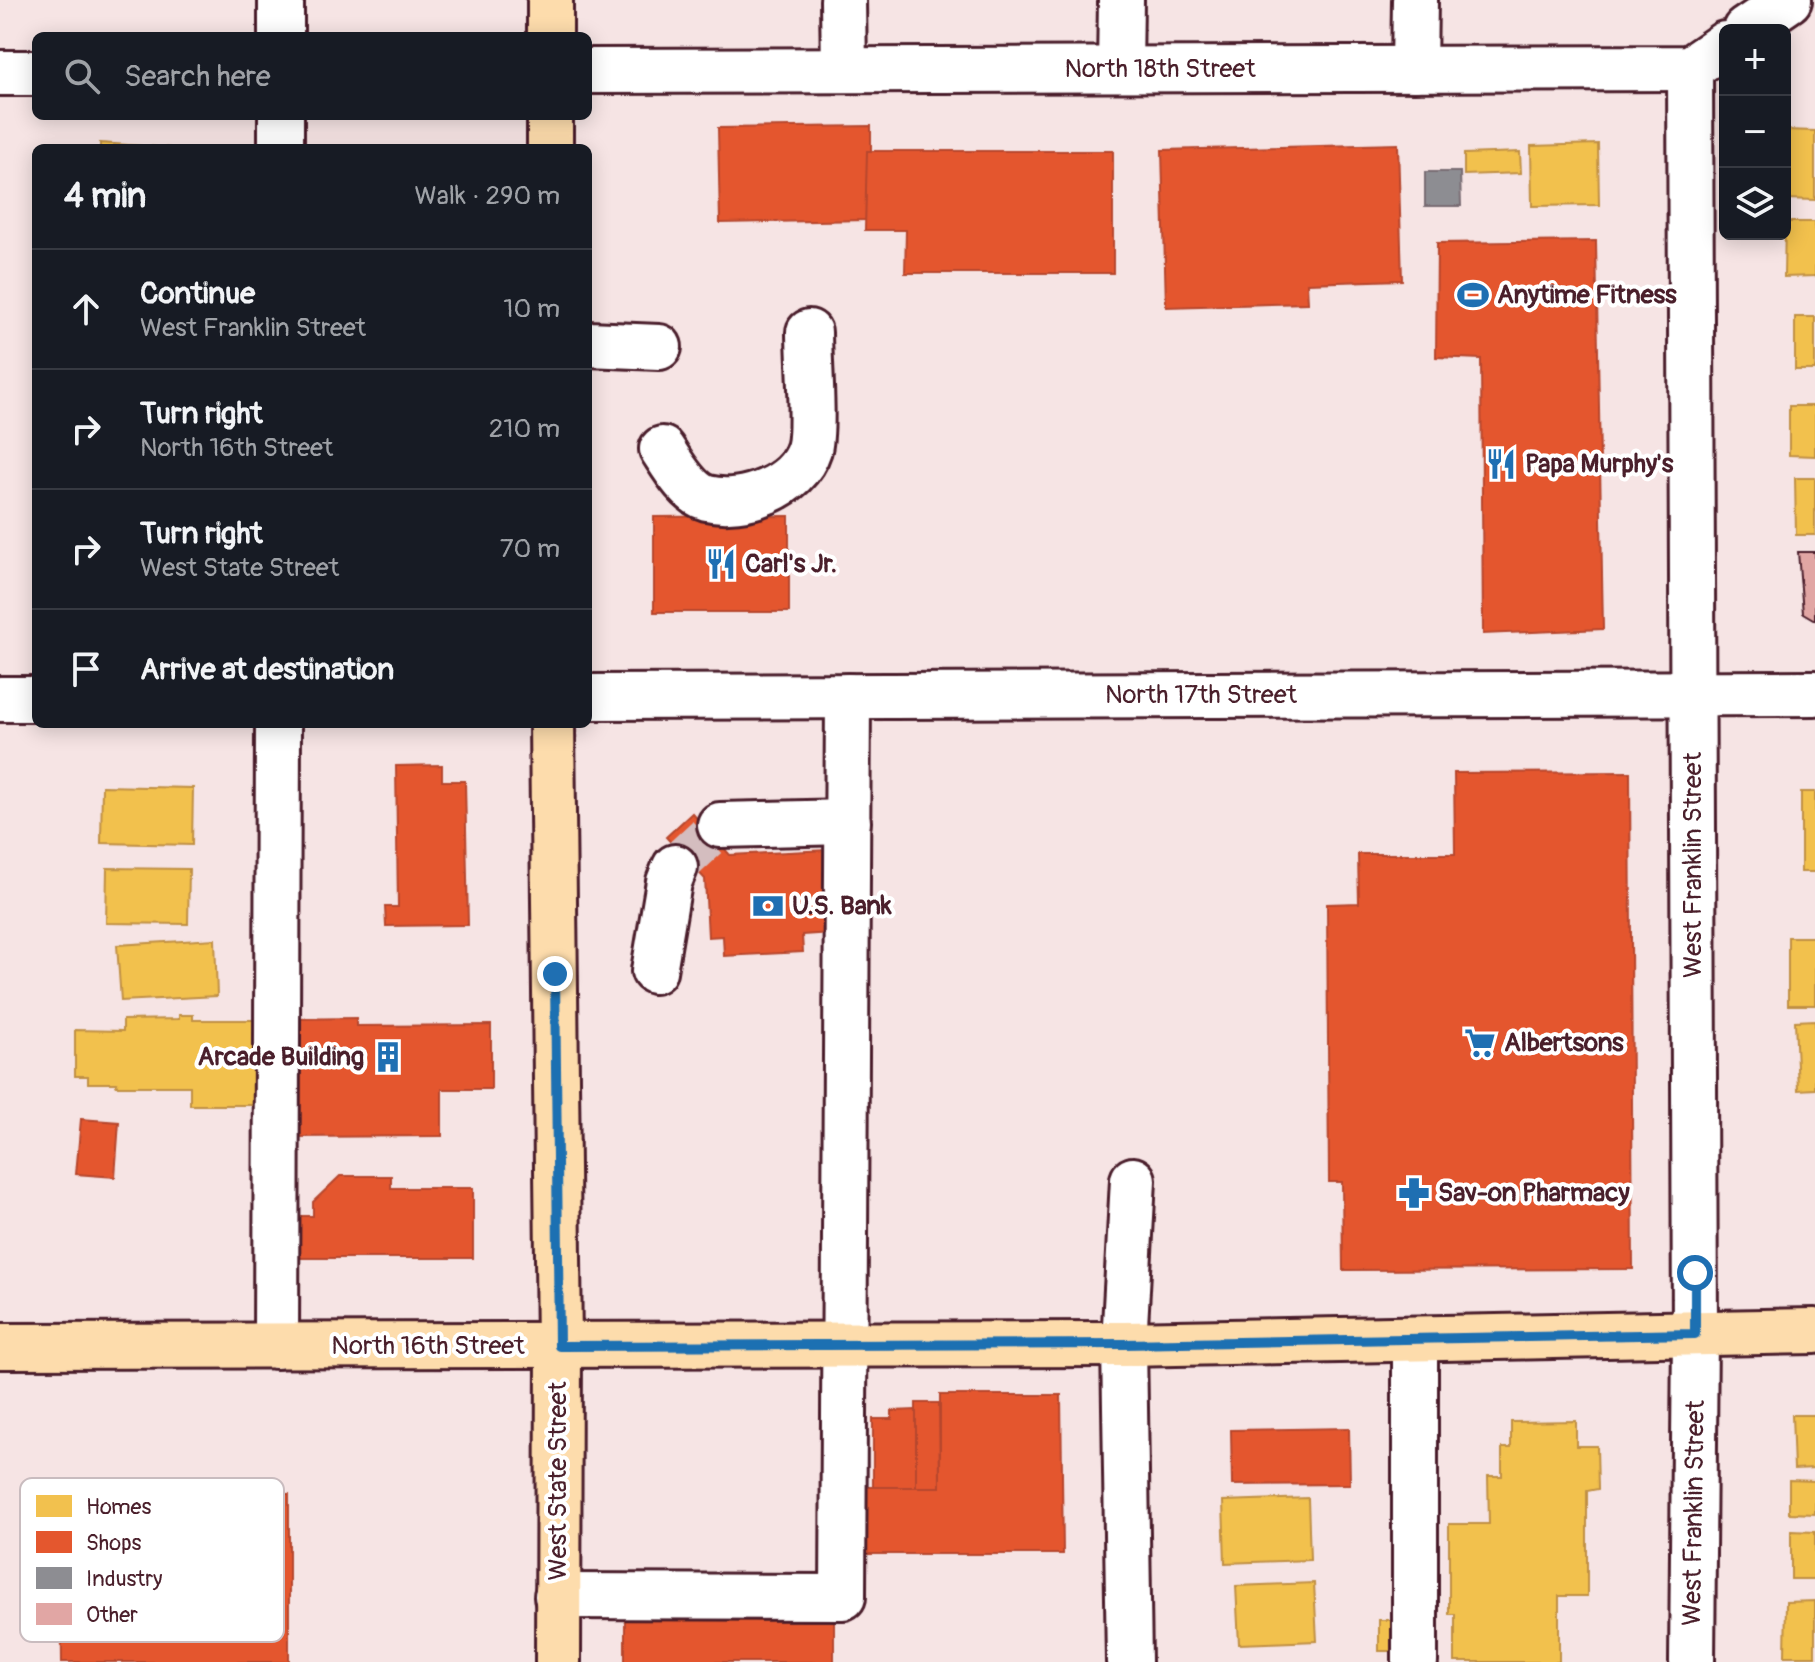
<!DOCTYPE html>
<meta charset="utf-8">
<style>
body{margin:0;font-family:Pangolin,sans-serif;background:#242831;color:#f1f3f6}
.controls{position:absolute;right:24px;top:24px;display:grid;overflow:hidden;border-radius:12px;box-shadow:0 4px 20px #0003}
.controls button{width:72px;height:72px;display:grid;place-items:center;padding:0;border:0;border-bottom:2px solid #363941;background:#171b24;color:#f1f3f6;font:40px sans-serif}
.stop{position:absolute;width:24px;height:24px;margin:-18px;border:6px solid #1f6fb2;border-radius:50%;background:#fff}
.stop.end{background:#1f6fb2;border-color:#fff;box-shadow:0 2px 8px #0008}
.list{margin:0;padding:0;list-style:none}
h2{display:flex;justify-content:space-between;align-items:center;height:104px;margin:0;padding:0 32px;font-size:34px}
h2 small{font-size:26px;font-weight:400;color:#9ea1a6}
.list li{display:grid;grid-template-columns:52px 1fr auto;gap:24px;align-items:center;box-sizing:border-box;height:120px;padding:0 32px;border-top:2px solid #363941}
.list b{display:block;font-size:30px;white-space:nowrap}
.list p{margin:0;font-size:26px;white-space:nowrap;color:#9ea1a6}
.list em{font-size:26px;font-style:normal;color:#9ea1a6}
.icon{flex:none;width:44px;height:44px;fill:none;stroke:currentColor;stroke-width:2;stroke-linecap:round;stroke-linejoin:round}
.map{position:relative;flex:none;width:1815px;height:1662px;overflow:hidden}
.search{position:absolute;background:#171b24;box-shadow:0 4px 20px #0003;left:32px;top:32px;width:560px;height:88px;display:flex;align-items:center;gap:20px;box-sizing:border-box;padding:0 28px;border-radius:12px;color:#9ea1a6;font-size:30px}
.panel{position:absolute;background:#171b24;box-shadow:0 4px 20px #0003;left:32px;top:144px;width:560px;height:584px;border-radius:12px}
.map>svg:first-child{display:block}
.homes{fill:#f2c14e;stroke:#c09044;stroke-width:2}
.shops{fill:#e4572e;stroke:#b6462d;stroke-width:2}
.industry{fill:#8d8d92;stroke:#796c73;stroke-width:2}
.building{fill:#e1a6a4;stroke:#4a1f2b;stroke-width:2}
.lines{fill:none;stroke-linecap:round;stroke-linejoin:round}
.minor-tunnel{stroke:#d4bdbf;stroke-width:44;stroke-dasharray:44 22;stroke-linecap:butt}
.minor-casing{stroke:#4a1f2b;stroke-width:50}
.major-casing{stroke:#4a1f2b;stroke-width:50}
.minor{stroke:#fff;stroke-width:44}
.major{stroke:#fddcac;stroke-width:44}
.route{stroke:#1f6fb2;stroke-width:10}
.labels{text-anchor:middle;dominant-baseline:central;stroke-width:8;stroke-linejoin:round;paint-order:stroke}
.street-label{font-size:26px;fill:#4a1f2b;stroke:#fff}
.poi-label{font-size:26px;font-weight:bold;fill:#4a1f2b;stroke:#fff;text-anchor:start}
.key{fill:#fff;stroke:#c9bcbf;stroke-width:2}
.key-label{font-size:22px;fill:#4a1f2b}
</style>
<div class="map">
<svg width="1815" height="1662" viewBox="0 0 1815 1662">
<rect width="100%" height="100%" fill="#f6e4e4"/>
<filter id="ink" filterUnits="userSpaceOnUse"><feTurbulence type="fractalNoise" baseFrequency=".0125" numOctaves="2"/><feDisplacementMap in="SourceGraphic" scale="16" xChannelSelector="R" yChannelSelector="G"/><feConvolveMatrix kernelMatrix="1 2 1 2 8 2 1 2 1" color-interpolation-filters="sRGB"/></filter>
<g filter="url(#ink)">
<!-- homes -->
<g class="homes">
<path d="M1785,130L1815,131V200L1785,199Z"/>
<path d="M100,143L171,148H100Z"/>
<path d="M1598,144L1599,205L1532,206L1531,146Z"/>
<path d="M1520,152L1521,173L1464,175V154Z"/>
<path d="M1785,222H1815V276L1784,277Z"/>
<rect x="1795" y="317" width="20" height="53"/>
<path d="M1789,406H1815V456L1789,455Z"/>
<path d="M1795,478H1815V535H1796Z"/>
<path d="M102,786L193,788L192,845L101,843Z"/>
<rect x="1801" y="792" width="14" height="80"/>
<path d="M107,868L189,869L188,924L106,923Z"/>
<rect x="1788" y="937" width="27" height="68"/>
<path d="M215,939L217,996L121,1001L117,945Z"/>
<path d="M179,1015H193V1020H254V1105H190V1086H116L117,1083H88V1076H75V1030L123,1031V1020L179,1019Z"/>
<path d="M1815,1020V1089L1798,1090L1795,1021Z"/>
<path d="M1792,1415H1815V1468L1794,1469Z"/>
<path d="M1576,1421V1446H1597L1598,1489L1587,1491V1596H1559V1662H1455V1614H1449V1524H1489L1488,1476H1502V1448H1511V1422Z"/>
<path d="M1789,1480L1815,1481V1514L1789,1513Z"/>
<path d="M1308,1498L1310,1560L1225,1563L1223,1501Z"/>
<path d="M1791,1531L1815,1532V1579H1791Z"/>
<path d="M1314,1583L1317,1641L1239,1644L1236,1586Z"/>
<path d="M1815,1601V1656H1785L1786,1602Z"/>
<rect x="1379" y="1620" width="21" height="31"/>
</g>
<!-- shops -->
<g class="shops">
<path d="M871,126V151H867V220L720,223L718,128Z"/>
<path d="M1398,144L1402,280L1307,283L1308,303L1166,307L1162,150Z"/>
<path d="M867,151H1113V273H905L906,230H865Z"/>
<path d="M1596,241L1603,629L1483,634L1481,359L1436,357L1437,243Z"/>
<path d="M789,516V612H654V517Z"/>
<path d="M442,765V781H465L468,925L386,926L385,907H398L396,766Z"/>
<path d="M1630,772L1633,1269L1343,1270L1342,1182H1329L1327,904L1359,903L1358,854H1455L1454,773Z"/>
<path d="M692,813L730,855L827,850L831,933L802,935L803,952L724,956L723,936L708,937L705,879L666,837Z"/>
<path d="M356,1018V1026L491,1025V1089H442V1136L286,1137L285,1019Z"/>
<path d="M81,1119L119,1122L115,1177L76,1174Z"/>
<path d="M340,1176H391V1188H473V1258H294V1216H313V1202Z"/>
<path d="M940,1395H1061L1063,1554H856L857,1487H940Z"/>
<path d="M916,1403H939L940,1487H916Z"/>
<path d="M916,1410V1487H873V1419H892V1411Z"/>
<path d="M1349,1428L1350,1484L1232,1485L1231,1430Z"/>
<path d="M60,1494H289V1662H62Z"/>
<path d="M625,1611L834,1612V1662H625Z"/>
</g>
<!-- industry -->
<path class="industry" d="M1425,172H1460L1461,206H1425Z"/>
<!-- building -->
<path class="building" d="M1798,552H1815V620L1803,613Z"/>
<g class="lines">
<!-- minor-tunnel -->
<path class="minor-tunnel" d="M675,867L720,825"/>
<defs>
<g id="minor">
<path d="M843,0L844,70"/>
<path d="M1745,30L1789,0"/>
<path d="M281,36V0"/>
<path d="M1690,68L1695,1334L1692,1662"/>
<path d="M1120,69L1121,0"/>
<path d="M1414,69L1415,0"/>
<path d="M588,71L1690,68L1725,44"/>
<path d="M0,73H36"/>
<path d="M281,148V116"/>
<path d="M588,344L659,347"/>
<path d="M662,449C672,464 688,493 707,498C743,507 797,487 809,449C815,429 809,358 809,332"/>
<path d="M588,697L1815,693"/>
<path d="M0,699H36"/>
<path d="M720,825L848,822"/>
<path d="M654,971L669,882L675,867"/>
<path d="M1415,1339V1662"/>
<path d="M276,1346L278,724"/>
<path d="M557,1596L843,1597L848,696"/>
<path d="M1129,1662L1124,1344L1133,1180"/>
</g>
<g id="major">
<path d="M550,36V0"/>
<path d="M550,116V148"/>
<path d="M552,724L559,1346L558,1662"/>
<path d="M0,1346L1124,1344L1815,1331"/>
</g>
</defs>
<!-- minor casing -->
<use href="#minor" class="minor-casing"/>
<!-- major casing -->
<use href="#major" class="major-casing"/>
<!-- minor -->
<use href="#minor" class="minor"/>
<!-- major -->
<use href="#major" class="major"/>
</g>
</g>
<g class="lines" filter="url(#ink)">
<!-- route -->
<path class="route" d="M555,974L559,1346L1124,1344L1695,1334V1273"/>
</g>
<!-- icons -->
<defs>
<symbol id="stadium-bare" viewBox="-9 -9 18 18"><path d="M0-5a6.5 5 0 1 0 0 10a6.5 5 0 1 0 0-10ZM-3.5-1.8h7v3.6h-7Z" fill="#1f6fb2" stroke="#fff" stroke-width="2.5" paint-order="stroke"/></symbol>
<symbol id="restaurant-bare" viewBox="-9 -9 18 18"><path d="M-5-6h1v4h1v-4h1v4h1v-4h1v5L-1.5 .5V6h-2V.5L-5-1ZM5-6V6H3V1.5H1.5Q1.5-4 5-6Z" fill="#1f6fb2" stroke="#fff" stroke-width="2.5" paint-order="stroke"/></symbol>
<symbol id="bank-bare" viewBox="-9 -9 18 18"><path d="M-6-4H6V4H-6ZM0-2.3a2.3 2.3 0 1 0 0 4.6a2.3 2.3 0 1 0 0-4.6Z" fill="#1f6fb2" stroke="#fff" stroke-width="2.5" paint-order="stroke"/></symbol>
<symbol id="supermarket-bare" viewBox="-9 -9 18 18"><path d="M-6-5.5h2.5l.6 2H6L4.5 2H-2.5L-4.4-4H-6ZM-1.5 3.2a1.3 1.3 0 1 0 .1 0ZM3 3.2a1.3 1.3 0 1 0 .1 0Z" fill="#1f6fb2" stroke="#fff" stroke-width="2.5" paint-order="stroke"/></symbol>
<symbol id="building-bare" viewBox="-9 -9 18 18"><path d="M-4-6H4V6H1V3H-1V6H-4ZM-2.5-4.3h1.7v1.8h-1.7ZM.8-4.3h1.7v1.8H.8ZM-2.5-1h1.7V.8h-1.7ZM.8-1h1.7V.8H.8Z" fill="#1f6fb2" stroke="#fff" stroke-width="2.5" paint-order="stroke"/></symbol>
<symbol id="pharmacy-bare" viewBox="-9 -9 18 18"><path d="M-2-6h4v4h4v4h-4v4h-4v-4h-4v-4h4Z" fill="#1f6fb2" stroke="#fff" stroke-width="2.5" paint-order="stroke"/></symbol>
</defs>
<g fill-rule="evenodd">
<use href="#stadium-bare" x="1451" y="273" width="44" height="44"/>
<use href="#restaurant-bare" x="1479" y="442" width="44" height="44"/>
<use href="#restaurant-bare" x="699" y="542" width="44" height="44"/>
<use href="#bank-bare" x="746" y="884" width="44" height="44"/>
<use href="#supermarket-bare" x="1458" y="1021" width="44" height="44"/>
<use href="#building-bare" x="366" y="1035" width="44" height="44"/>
<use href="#pharmacy-bare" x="1392" y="1171" width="44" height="44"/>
</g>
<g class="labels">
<!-- street labels -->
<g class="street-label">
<text x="1160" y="69">North 18th Street</text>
<text x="1201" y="695">North 17th Street</text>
<text transform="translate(1693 865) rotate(-90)">West Franklin Street</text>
<text x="428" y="1346">North 16th Street</text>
<text transform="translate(558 1481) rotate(-90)">West State Street</text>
<text transform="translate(1694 1513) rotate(-89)">West Franklin Street</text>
</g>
<!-- poi labels -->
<g class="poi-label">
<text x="1497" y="295">Anytime Fitness</text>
<text x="1525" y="464">Papa Murphy's</text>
<text x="745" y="564">Carl's Jr.</text>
<text x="792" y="906">U.S. Bank</text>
<text x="1504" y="1043">Albertsons</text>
<text x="364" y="1057" text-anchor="end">Arcade Building</text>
<text x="1438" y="1193">Sav-on Pharmacy</text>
</g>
</g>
<!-- legend -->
<rect x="20" y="1478" width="264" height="164" rx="12" class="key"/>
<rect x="36" y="1495" width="36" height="22" fill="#f2c14e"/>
<rect x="36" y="1531" width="36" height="22" fill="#e4572e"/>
<rect x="36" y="1567" width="36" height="22" fill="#8d8d92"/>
<rect x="36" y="1603" width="36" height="22" fill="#e1a6a4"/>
<g class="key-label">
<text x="86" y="1514">Homes</text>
<text x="86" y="1550">Shops</text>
<text x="86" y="1586">Industry</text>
<text x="86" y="1622">Other</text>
</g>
</svg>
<div class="controls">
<button>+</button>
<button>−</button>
<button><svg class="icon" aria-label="layers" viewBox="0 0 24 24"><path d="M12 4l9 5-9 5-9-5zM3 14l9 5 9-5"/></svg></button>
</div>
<div class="stop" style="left:1695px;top:1273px"></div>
<div class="stop end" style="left:555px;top:974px"></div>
<div class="search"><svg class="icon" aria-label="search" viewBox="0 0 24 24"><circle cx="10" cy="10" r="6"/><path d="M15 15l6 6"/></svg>Search here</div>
<section class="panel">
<h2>4 min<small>Walk · 290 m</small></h2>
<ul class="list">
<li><svg class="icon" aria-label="ahead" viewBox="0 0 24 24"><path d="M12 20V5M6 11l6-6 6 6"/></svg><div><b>Continue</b><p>West Franklin Street</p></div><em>10 m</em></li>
<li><svg class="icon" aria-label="right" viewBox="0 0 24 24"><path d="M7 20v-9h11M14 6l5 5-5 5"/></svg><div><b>Turn right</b><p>North 16th Street</p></div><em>210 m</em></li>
<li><svg class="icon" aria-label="right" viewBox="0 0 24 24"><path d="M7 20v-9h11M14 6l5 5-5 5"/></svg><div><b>Turn right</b><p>West State Street</p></div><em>70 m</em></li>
<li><svg class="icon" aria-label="arrive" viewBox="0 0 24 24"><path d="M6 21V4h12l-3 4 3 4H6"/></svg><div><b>Arrive at destination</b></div></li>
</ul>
</section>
</div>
